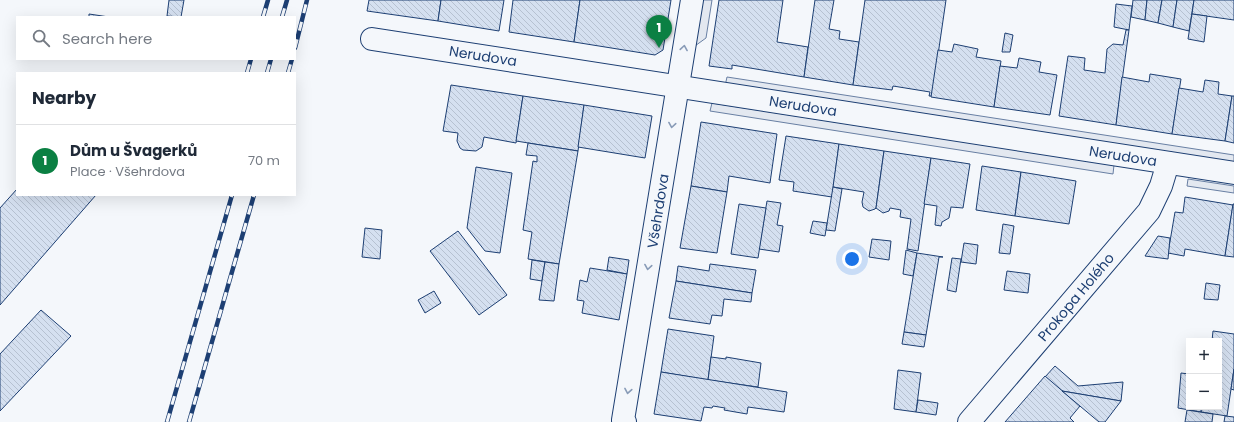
<!DOCTYPE html>
<meta charset="utf-8">
<style>
body{margin:0;font-family:Poppins,sans-serif;background:#f6f6f7;color:#1f2937}
.controls{position:absolute;right:12px;bottom:12px;display:grid;overflow:hidden;border-radius:0px;box-shadow:0 4px 16px #0002}
.controls button{width:36px;height:36px;display:grid;place-items:center;padding:0;border:0;border-bottom:1px solid #e0e1e3;background:#fff;color:#1f2937;font:20px sans-serif}
.you{position:absolute;left:852px;top:259px;width:14px;height:14px;margin:-10px;border:3px solid #fff;border-radius:50%;background:#1a73e8;box-shadow:0 0 0 6px #1a73e833}
.badge{display:grid;place-items:center;width:26px;height:26px;border-radius:50%;background:#0b8043;color:#fff;font-size:13px;font-weight:700}
.pin{position:absolute;translate:-50% -33px;filter:drop-shadow(0 1px 2px #0008)}
.pin::after{content:'';position:absolute;top:21px;width:14px;height:12px;background:inherit;clip-path:polygon(0 0,100% 0,50% 100%)}
.list{margin:0;padding:0;list-style:none}
h2{display:flex;justify-content:space-between;align-items:center;height:52px;margin:0;padding:0 16px;font-size:17px}
h2 small{font-size:13px;font-weight:400;color:#747a83}
.list li{display:grid;grid-template-columns:26px 1fr auto;gap:12px;align-items:center;box-sizing:border-box;height:72px;padding:0 16px;border-top:1px solid #e0e1e3}
.list b{display:block;font-size:15px;white-space:nowrap}
.list p{margin:0;font-size:13px;white-space:nowrap;color:#747a83}
.list em{font-size:13px;font-style:normal;color:#747a83}
.icon{flex:none;width:22px;height:22px;fill:none;stroke:currentColor;stroke-width:2;stroke-linecap:round;stroke-linejoin:round}
.map{position:relative;flex:none;width:1234px;height:422px;overflow:hidden}
.search{position:absolute;background:#fff;box-shadow:0 4px 16px #0002;left:16px;top:16px;width:280px;height:44px;display:flex;align-items:center;gap:10px;box-sizing:border-box;padding:0 14px;border-radius:0px;color:#747a83;font-size:15px}
.panel{position:absolute;background:#fff;box-shadow:0 4px 16px #0002;left:16px;top:72px;width:280px;height:124px;border-radius:0px}
.map>svg:first-child{display:block}
.parking{fill:#e3e8f0;stroke:#687fa3}
.building{fill:url(#building-back-hatch);stroke:#1d3f73}
.lines{fill:none;stroke-linecap:round;stroke-linejoin:round}
.minor-casing{stroke:#1d3f73;stroke-width:24}
.minor{stroke:#f4f7fb;stroke-width:22}
.rail-casing{stroke:#1d3f73;stroke-width:4.5}
.rail{stroke:#f4f7fb;stroke-width:3;stroke-dasharray:9;stroke-linecap:butt}
.oneway{stroke:#889bb7}
.labels{text-anchor:middle;dominant-baseline:central;stroke-width:3;stroke-linejoin:round;paint-order:stroke}
.street-label{font-size:14px;fill:#1d3f73;stroke:#f4f7fb}
</style>
<div class="map">
<svg width="1234" height="422" viewBox="0 0 1234 422">
<defs>
<pattern id="building-back-hatch" width="6" height="6" patternUnits="userSpaceOnUse"><rect width="6" height="6" fill="#d5e0f0"/><path d="M-1 5l2 2M0 0l6 6M5-1l2 2" fill="none" stroke="#b6c1d1"/></pattern>
</defs>
<rect width="100%" height="100%" fill="#f4f7fb"/>
<!-- parking -->
<g class="parking">
<path d="M696,0H712L706,38L688,51Z"/>
<path d="M727,77L1234,155V164L725,86Z"/>
<path d="M712,103L1114,165L1113,174L710,111Z"/>
<path d="M1188,179L1234,186V193L1187,186Z"/>
</g>
<!-- building -->
<g class="building">
<path d="M169,0H184L181,17L167,16Z"/>
<path d="M369,0H441L438,21L367,11Z"/>
<path d="M441,0H504L499,31L438,21Z"/>
<path d="M513,0H580L574,42L509,32Z"/>
<path d="M580,0H671L663,50L655,55L574,42Z"/>
<path d="M719,0H783L777,42L808,47L804,77L732,65V69L709,66Z"/>
<path d="M815,0H834L829,29L840,31L839,39L859,42L853,85L804,77Z"/>
<path d="M865,0H946L932,96H929L930,92L893,86L892,90L853,85Z"/>
<path d="M1133,0H1147L1145,20L1131,17Z"/>
<path d="M1147,0H1162L1158,23L1145,20Z"/>
<path d="M1162,0H1177L1173,27L1158,23Z"/>
<path d="M1177,0H1194L1189,31L1173,27Z"/>
<path d="M1194,0H1234V20L1192,14Z"/>
<path d="M1116,4L1132,6L1129,30L1114,27Z"/>
<path d="M89,14L109,17H89Z"/>
<path d="M1192,14L1207,16L1204,42L1188,39Z"/>
<path d="M1126,30H1129L1116,125L1059,116L1068,56L1085,58L1084,70L1105,73L1107,49L1113,44L1123,45Z"/>
<path d="M1005,33L1013,35L1010,52H1002Z"/>
<path d="M954,44L978,49L976,57L1001,61L994,107L931,97L938,50L952,52Z"/>
<path d="M1019,58L1041,62L1039,72L1057,75L1050,115L994,107L1000,66L1017,68Z"/>
<path d="M1150,74L1181,79L1172,134L1116,125L1122,77L1149,82Z"/>
<path d="M1205,80L1219,82L1218,94L1232,96L1225,141L1172,134L1179,88L1203,92Z"/>
<path d="M451,85L523,96L516,143L484,137L482,147L476,151L463,150L460,148L457,141L458,133L443,131Z"/>
<path d="M523,96L584,105L578,151L516,141Z"/>
<path d="M1232,96H1234V143L1225,141Z"/>
<path d="M584,105L652,116L645,158L578,147Z"/>
<path d="M701,122L777,134L770,183L729,176L727,192L691,186Z"/>
<path d="M786,136L839,144L832,197L793,191L794,182L779,180Z"/>
<path d="M528,143L578,151L559,264L528,259L532,232L523,230L533,161L537,162V156L526,155Z"/>
<path d="M839,144L884,151L876,208L875,209L869,211L863,207L862,202L864,192L833,187Z"/>
<path d="M884,151L931,158L918,251L907,249L911,219L900,217L901,210L890,208L889,211L883,213L876,208Z"/>
<path d="M931,158L970,164L963,208L951,207L949,218L942,222L941,226L935,225L937,206L924,204Z"/>
<path d="M982,166L1021,172L1015,216L976,210Z"/>
<path d="M476,167L512,173L500,253L485,251L467,228Z"/>
<path d="M1021,172L1076,181L1069,224L1015,216Z"/>
<path d="M691,186L727,192L717,253L680,248Z"/>
<path d="M833,187L842,189L835,231L826,230Z"/>
<path d="M17,189V195H96L0,305V208Z"/>
<path d="M1185,197L1233,205L1225,256L1185,249L1184,256L1168,253L1175,212L1183,213Z"/>
<path d="M767,201L781,203L777,225L783,226L779,252L759,249Z"/>
<path d="M739,204L766,208L758,258L731,254Z"/>
<path d="M1233,204H1234V257L1225,256Z"/>
<path d="M813,221L827,223L825,236L810,233Z"/>
<path d="M1003,224L1014,226L1010,254L999,253Z"/>
<path d="M365,228L382,230L380,259L362,257Z"/>
<path d="M458,231L507,295L479,315L430,251Z"/>
<path d="M1158,236L1170,238L1168,259L1145,256Z"/>
<path d="M872,239L891,241L889,260L869,257Z"/>
<path d="M964,243L978,245L976,264L961,262Z"/>
<path d="M906,250L917,253L913,276L903,274Z"/>
<path d="M917,253L943,257H939L926,335L904,332Z"/>
<path d="M609,257L629,260L627,274L607,270Z"/>
<path d="M952,258L961,259L956,292L947,290Z"/>
<path d="M532,260L545,262L542,281L530,279Z"/>
<path d="M545,262L559,264L554,301L539,300Z"/>
<path d="M710,264L756,270L752,293L676,281L678,266L709,271Z"/>
<path d="M590,268L627,274L619,320L582,313L584,301L577,300L580,280L587,282Z"/>
<path d="M1007,271L1030,274L1028,293L1004,290Z"/>
<path d="M676,281L752,293L751,302L724,299L722,316L712,315L710,324L669,318Z"/>
<path d="M1206,283L1220,285L1218,300L1204,299Z"/>
<path d="M434,291L441,303L425,313L418,300Z"/>
<path d="M41,310L71,336L0,411V354Z"/>
<path d="M668,329L714,336L708,380L661,372Z"/>
<path d="M1213,331L1234,334V369L1227,416L1201,412V407H1219V341H1212Z"/>
<path d="M904,332L926,335L924,347L902,344Z"/>
<path d="M711,357L726,359V357L761,363L758,387L708,380Z"/>
<path d="M1055,366L1078,386L1123,382L1121,401L1062,391L1045,377Z"/>
<path d="M1234,369V390L1231,389Z"/>
<path d="M898,370L921,373L916,412L894,409Z"/>
<path d="M661,372L787,392L784,412L748,407L747,414L724,410L725,408L713,406L712,408L704,407L701,421L654,414Z"/>
<path d="M1181,373L1189,374V407H1201V412L1178,408Z"/>
<path d="M1045,376L1080,406L1070,418L1074,422H1005Z"/>
<path d="M1062,391L1121,401L1105,422H1099Z"/>
<path d="M918,400L938,403L936,415L916,412Z"/>
<path d="M1187,410L1213,414L1212,422H1185Z"/>
<path d="M1225,416L1234,417V422H1224Z"/>
</g>
<g class="lines">
<defs>
<g id="minor">
<path d="M372,39L1234,173"/>
<path d="M625,422L623,420L692,0"/>
<path d="M969,422L1149,211L1161,186L1168,163"/>
</g>
</defs>
<!-- minor casing -->
<use href="#minor" class="minor-casing"/>
<!-- minor -->
<use href="#minor" class="minor"/>
<defs>
<g id="rail">
<path d="M263,17L268,0"/>
<path d="M282,17L287,0"/>
<path d="M295,48L307,0"/>
<path d="M247,73L251,59"/>
<path d="M267,73L271,59"/>
<path d="M288,73L292,59"/>
<path d="M167,422L232,195"/>
<path d="M189,422L254,195"/>
</g>
</defs>
<!-- rail casing -->
<use href="#rail" class="rail-casing"/>
<!-- rail -->
<use href="#rail" class="rail"/>
</g>
<!-- one-way arrows -->
<defs><path id="oneway-chevron" d="M-2-3.5L2.5 0L-2 3.5" fill="none" stroke-width="1.6" stroke-linecap="round" stroke-linejoin="round"/></defs>
<g class="oneway">
<use href="#oneway-chevron" transform="translate(684 48) rotate(-81)"/>
<use href="#oneway-chevron" transform="translate(672 125) rotate(99)"/>
<use href="#oneway-chevron" transform="translate(648 267) rotate(99)"/>
<use href="#oneway-chevron" transform="translate(628 391) rotate(100)"/>
</g>
<g class="labels">
<!-- street labels -->
<g class="street-label">
<text transform="translate(483 56) rotate(9)">Nerudova</text>
<text transform="translate(803 106) rotate(9)">Nerudova</text>
<text transform="translate(1123 156) rotate(9)">Nerudova</text>
<text transform="translate(658 211) rotate(-81)">Všehrdova</text>
<text transform="translate(1076 297) rotate(-50)">Prokopa Holého</text>
</g>
</g>
</svg>
<div class="controls">
<button>+</button>
<button>−</button>
</div>
<div class="you"></div>
<div class="pin badge" style="left:659px;top:48px">1</div>
<div class="search"><svg class="icon" aria-label="search" viewBox="0 0 24 24"><circle cx="10" cy="10" r="6"/><path d="M15 15l6 6"/></svg>Search here</div>
<section class="panel">
<h2>Nearby<small></small></h2>
<ul class="list">
<li><span class="badge">1</span><div><b>Dům u Švagerků</b><p>Place · Všehrdova</p></div><em>70 m</em></li>
</ul>
</section>
</div>
